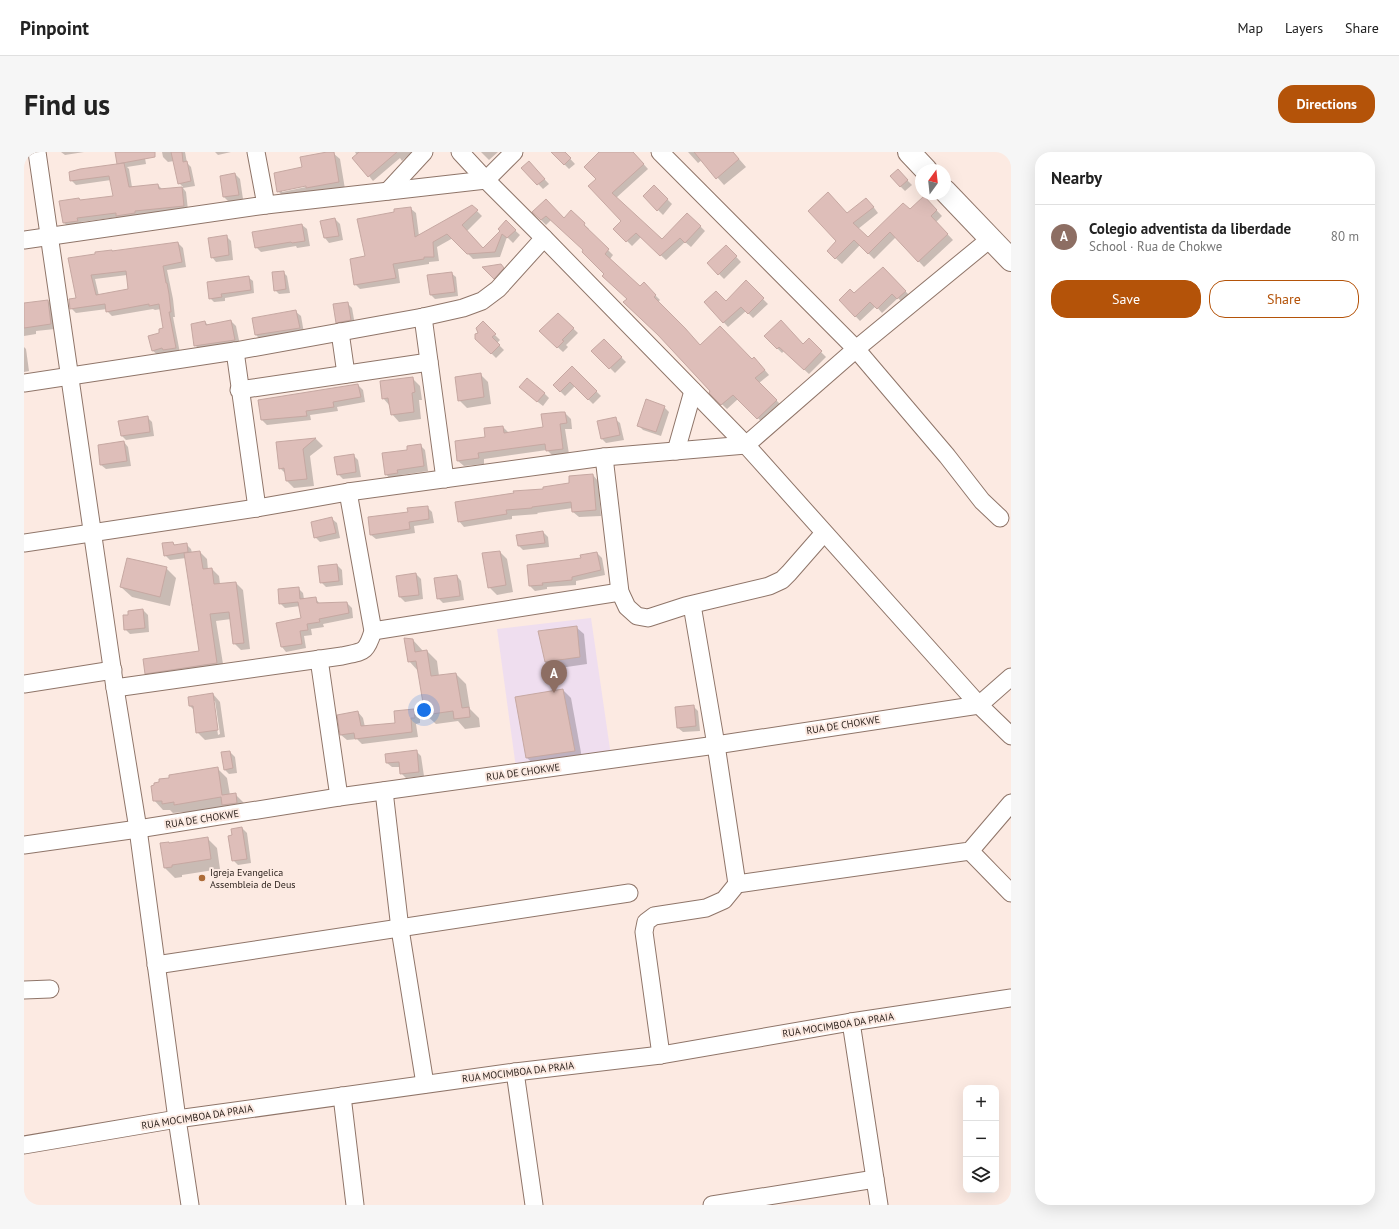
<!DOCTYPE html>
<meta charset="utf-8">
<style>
body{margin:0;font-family:"PT Sans",sans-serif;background:#f6f6f6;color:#222}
.controls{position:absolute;right:12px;bottom:12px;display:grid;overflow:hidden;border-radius:8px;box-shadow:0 4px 16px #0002}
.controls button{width:36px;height:36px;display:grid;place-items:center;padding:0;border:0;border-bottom:1px solid #e0e0e0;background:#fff;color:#222;font:20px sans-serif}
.compass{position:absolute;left:891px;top:12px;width:36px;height:36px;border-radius:50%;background:#fff;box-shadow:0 4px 16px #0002;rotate:15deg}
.you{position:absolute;left:400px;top:558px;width:14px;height:14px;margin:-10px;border:3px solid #fff;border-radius:50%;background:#1a73e8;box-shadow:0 0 0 6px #1a73e833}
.badge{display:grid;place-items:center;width:26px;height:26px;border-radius:50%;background:#b45309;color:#fff;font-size:13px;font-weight:700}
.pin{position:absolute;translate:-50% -33px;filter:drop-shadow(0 1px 2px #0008)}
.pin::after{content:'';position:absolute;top:21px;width:14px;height:12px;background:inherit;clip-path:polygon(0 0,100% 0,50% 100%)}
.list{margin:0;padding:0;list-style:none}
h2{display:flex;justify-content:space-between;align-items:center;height:52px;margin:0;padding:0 16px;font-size:17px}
h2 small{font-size:13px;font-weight:400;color:#767676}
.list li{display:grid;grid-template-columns:26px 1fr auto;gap:12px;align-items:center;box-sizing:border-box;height:64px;padding:0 16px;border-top:1px solid #e0e0e0}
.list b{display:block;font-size:15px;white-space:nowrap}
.list p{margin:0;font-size:13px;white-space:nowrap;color:#767676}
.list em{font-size:13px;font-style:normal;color:#767676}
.actions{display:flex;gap:8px;padding:12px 16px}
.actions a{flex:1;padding:9px 0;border:1px solid #b45309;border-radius:16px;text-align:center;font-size:14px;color:#b45309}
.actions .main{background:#b45309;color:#fff}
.icon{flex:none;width:22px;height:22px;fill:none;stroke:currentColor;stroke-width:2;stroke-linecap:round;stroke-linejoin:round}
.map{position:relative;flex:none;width:987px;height:1053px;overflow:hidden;border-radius:16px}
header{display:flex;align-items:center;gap:24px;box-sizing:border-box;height:56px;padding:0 20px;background:#fff;border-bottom:1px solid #e0e0e0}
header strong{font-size:19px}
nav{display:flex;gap:22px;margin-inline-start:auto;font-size:14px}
.intro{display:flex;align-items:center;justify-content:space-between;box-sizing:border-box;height:96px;padding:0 24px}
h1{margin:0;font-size:28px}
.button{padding:10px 18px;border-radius:16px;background:#b45309;color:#fff;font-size:14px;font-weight:700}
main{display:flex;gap:24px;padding:0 24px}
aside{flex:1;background:#fff;border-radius:16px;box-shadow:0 4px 16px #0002}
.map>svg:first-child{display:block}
.education{fill:#efdeef}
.shadow{fill:#0003;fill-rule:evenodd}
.building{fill:#debeb9;stroke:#c6a8a2;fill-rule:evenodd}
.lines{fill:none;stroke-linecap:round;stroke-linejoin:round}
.minor-casing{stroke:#8f7569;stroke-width:19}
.major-casing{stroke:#8f7569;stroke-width:24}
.minor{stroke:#fff;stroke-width:17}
.major{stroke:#fff;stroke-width:22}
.poi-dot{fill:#ad6b37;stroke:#fceae2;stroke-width:1.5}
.labels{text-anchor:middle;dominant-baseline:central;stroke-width:4;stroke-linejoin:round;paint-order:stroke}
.street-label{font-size:10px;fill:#281e19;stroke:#fceae2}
.poi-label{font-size:10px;fill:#281e19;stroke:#fceae2;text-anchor:start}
</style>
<header>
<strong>Pinpoint</strong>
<nav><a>Map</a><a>Layers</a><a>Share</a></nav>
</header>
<div class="intro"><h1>Find us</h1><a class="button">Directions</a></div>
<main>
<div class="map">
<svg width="987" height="1053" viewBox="0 0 987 1053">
<rect width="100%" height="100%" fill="#fceae2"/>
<!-- education -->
<path class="education" d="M567,466L587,604L492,616L473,477Z"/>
<!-- shadow -->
<g class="shadow">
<path d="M37,0H60L41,3Z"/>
<path d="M92,0H120L122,12L103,15L105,17L108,35L134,33L139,38L159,35L155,31L150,9L144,10L139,5L138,0H161L163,11L167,15L171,34L159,36L162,40L164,58L98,68L95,65L57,70L58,73L45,75L40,71L36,50L55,47L57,49L90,45L87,28L52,33L47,28L95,13L94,11Z"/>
<path d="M191,0H207L194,3Z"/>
<path d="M331,0H388L378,9L376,6L349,29L345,24Z"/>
<path d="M457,0H474L465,8Z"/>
<path d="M528,0H540L551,12L545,17Z"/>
<path d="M577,0H609L624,17L592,46L638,88L676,74L681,79L667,95L661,90L642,108L617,85L608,94L591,77L599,69L573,27Z"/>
<path d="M664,0H709L722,15L700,33L678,8L674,11Z"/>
<path d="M309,1L316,7L321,37L261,46L254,39L279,16ZM286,32L287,34L258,40V38Z"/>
<path d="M509,15L525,32L519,37L499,16Z"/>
<path d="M874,19L888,33L881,39L867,25Z"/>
<path d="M211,22L216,27L219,47L205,50L200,45Z"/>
<path d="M630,34L648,52L639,63L620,44Z"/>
<path d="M900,45L918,64L912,70L929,88L900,115L872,85L850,107L836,93L818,112L804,99L813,89L823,62L848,53L854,61L834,77L844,87L886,59Z"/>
<path d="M448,54L458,64L443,79L460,97L477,79L482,70L496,83L489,91L483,85L476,105L449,107L429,86L413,95L415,109L405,110V112L374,117L376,131L336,137L331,132L342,105L371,61L386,56L392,61L395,84Z"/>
<path d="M509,60L540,67L547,60L565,77L564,78L589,103L586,107L616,135L620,132L636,148L634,150L677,194L728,208L735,211L745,223L735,231L757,253L739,271L714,247L703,257L686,241L688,239L561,98L527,68L522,73Z"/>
<path d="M311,67L316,72L319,88L305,91L301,86Z"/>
<path d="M278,73L283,77L286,94L273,96L272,94L237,100L232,95Z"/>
<path d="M202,84L207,89L209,108L192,110L188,105Z"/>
<path d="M154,91L159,96L162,115L143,118L149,147L151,165H149L156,201L134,203L129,199L137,181L140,177L137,157L131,158L129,157L88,164L83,159V157L52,161L47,156L53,146L45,107ZM103,123L106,138L75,144L71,127Z"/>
<path d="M702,94L717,110L700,127L684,111Z"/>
<path d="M476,113L484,121L475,131L460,116Z"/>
<path d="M859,116L886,144L879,151L874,146L858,161L852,154L836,169L816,148L830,142Z"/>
<path d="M259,120L263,124L266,141L255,142L251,138Z"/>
<path d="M427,121L432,125L434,144L411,147L407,143L404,124Z"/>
<path d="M224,125L229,129L230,141L201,146V149L190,150L186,146Z"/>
<path d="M722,130L744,152L729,166L722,159L704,175L681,150H702Z"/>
<path d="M24,149L29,154L31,177L12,179V182L0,184V152Z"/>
<path d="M323,151L328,156L331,173L318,175L313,170Z"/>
<path d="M272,160L277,164L280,181L237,188L232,183Z"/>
<path d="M534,162L554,181L542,193L544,195L539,200L516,179Z"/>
<path d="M207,169L212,174L216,193L176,198L171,193L181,170L184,173Z"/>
<path d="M459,171L476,188L473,191L480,198L472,206L452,186Z"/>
<path d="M741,184L779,193L785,188L802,205L785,222L760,199L758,201Z"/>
<path d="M580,188L602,210L591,221L569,199Z"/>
<path d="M0,195L2,197L5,219L0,220Z"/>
<path d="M548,215L577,244L569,252L551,234L541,244L530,233Z"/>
<path d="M456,222L464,230L467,252L443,256L435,248Z"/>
<path d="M388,226L396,234L398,248H395L397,267L375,270L368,262L366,254L359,246Z"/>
<path d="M334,233L339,238L341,250L313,255L314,259L286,263L287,268L243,273L238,268L235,249Z"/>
<path d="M501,240L520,241L525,246L519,254Z"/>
<path d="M640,255L645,260L637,284L619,278L614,273Z"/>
<path d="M541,261L547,267L548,277H541L545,302L529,304L523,298L460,307V312L440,314L434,309L462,286L479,275L485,281L520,276Z"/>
<path d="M123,265L128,270L130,284L102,288L97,283Z"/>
<path d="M591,267L596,271L600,288L582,291L578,287Z"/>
<path d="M292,287L299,294L286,304L290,334L270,336L263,329L262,322L256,316L253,291Z"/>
<path d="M100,290L104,295L107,314L82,317L77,313Z"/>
<path d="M396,293L401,298L404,319L377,323L378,326L366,327L362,322L384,299Z"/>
<path d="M329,303L334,308L337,325L319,327L314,322Z"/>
<path d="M569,323L574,329L577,364L555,365L549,360V356L513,361L514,362L488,364V367L440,375L435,369L520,338L547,332Z"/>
<path d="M403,355L408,360L410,371L390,374L391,381L352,387L347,383L385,361Z"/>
<path d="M308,367L313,371L316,386L296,390L291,385Z"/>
<path d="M519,380L524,385L525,395L499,398L494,393Z"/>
<path d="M149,391L152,394L162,392L167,397L168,401L176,400L183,407L184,418L188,417L195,424L196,432L212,431L219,438L226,497L217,498L210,491L207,467L192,469L200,518L129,528L122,521L177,500L162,406L146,408L141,403Z"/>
<path d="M476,400L483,407L489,440L473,443L465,435Z"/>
<path d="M573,401L578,406L581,423L552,429V433L523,435V437L511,439L506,434Z"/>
<path d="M313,413L318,418L319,433L302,435L297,430Z"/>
<path d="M142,416L152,426L146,454L108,445L97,435Z"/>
<path d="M392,422L397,427L399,447L381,450L376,445Z"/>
<path d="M433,424L437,429L440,448L419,451L414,446Z"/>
<path d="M274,436L279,441L280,447L291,446L296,452L323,451L328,456L329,466L299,472L300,475L287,477L288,483L280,484L282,496L262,500L258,495L278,467L276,454L261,456L256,451Z"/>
<path d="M119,458L124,463L125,480L106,482L101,477L105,464Z"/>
<path d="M552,475L560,482L563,512L529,517L521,510Z"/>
<path d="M389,488L399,499H403L413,509L415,524L432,522L442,532L446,557L455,566L456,575L441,577L434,569L412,572L401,562L395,520L385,509Z"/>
<path d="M539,538L547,546L558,606L511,613L503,606Z"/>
<path d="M189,542L196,550L201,585L181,588L173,580L170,558L166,554ZM189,549H191L196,582L194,583Z"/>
<path d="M669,554L674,559L676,579L659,580L654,576Z"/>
<path d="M390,558L396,564V571L392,572L394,585L338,592L333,587L323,588L317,583L334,560L339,566L341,575L372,572Z"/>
<path d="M392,599L397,604L400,624L382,626L377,621L376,615H368L363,611Z"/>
<path d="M206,600L211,605L213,621L205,622L200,617Z"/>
<path d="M193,616L203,626L206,643L211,642L221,652L161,662L159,660L149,661L146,658H139L130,648L146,627Z"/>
<path d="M218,676L223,681L227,711L214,713L209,708V684Z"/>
<path d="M183,686L193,696L196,717L158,723V725L151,726L141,716L146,692Z"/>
</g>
<!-- building -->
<g class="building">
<path d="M91,0H131V5L93,12Z"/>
<path d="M147,0H158L159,10L163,9L167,29L154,32Z"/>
<path d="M303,0H310L315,30L282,36V34L253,40L250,21L278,15L276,5Z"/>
<path d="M335,0H373L344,25L328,6Z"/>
<path d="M527,0H541L547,6L540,13Z"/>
<path d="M575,0H609L620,12L588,41L638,87L663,61L677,74L661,91L656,86L636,104L612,81L602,90L589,77L597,69L564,34L572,27L560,15Z"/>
<path d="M670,0H709L715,7L692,27Z"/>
<path d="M505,9L521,27L513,33L497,16Z"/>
<path d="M100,11L105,35L134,32L135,37L158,35L160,54L111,59V61L92,64V61L53,66L54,69L39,71L35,49L55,46L56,48L89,44L85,24L46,29L45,20L56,17Z"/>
<path d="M874,17L884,28L876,35L866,24Z"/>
<path d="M211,21L215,43L199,45L196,24Z"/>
<path d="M630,33L644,47L633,59L619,44Z"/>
<path d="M804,40L823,61L842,46L850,55L829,71L844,85L879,51L886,57L900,44L913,58L907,64L924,82L894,110L866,80L844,102L830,88L811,107L803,99L812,89L784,59Z"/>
<path d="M522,47L540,66L547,58L561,71L560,73L585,97L581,102L616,134L620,130L632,143L630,145L661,176L676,193L696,174L728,207L730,205L741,218L731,226L753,248L733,267L709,243L697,253L685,241L686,239L634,183L599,150L603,147L578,124L580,122L558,100L559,98L522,64L517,68L508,60Z"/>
<path d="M448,53L454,58L438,73L459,96L476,79L474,77L482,68L492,78L483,86L478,82L471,100L443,102L423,82L409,90L410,105H400V107L369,112L372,126L330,133L326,107L341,104L333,67L370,60V57L387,55L391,85Z"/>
<path d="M311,66L315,84L300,86L296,69Z"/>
<path d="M278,72L281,89L268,91L267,90L231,96L228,80Z"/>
<path d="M203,83L205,103L187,106L184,86Z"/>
<path d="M154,90L158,110L139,114L142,131H143L145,142L147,160H145L152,196L139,198L138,196L128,199L124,184L135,181V177L139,176L135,152L125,154V152L82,160L81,152L46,157L45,147L52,146L44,106L71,102V100L88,98V99ZM102,119L104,137L72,143L67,123Z"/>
<path d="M702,93L713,104L694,123L683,111Z"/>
<path d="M477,112L480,116L470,127L458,115Z"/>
<path d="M859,115L882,139L873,147L868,142L853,157L846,150L831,165L815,148L826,137L830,141Z"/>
<path d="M260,119L262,137L250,139L248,120Z"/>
<path d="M428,120L431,140L406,143L403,123Z"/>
<path d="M225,124L227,138L197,142L198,145L185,147L183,130Z"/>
<path d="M722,128L740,146L724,162L717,155L699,171L680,150L692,139L702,149Z"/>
<path d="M24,148L27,172L0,176V151Z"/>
<path d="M324,150L327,168L312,171L309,152Z"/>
<path d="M272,158L276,176L231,183L228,166Z"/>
<path d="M534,161L550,176L538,188L540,189L533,196L515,179Z"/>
<path d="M207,168L211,188L170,194L167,172L181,169L182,173Z"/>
<path d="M757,168L779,192L785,186L798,199L780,218L755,195L753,197L740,184Z"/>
<path d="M459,169L472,182L468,185L476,193L467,202L451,187V182L454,181L452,176Z"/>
<path d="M580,187L598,205L585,217L567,199Z"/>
<path d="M548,214L573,239L564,248L546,230L536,240L529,233Z"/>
<path d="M457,221L460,245L434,249L431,225Z"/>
<path d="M389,225L391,240L388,241L390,260L367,263L364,246L358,247L356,229Z"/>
<path d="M503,226L521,241L513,250L495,235Z"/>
<path d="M334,232L337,245L309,250L310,255L282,259L283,264L237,268L234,248Z"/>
<path d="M622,247L641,254L632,280L613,274Z"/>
<path d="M537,260H541L543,271L536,272L539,297L522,299L521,292L454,301L455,306L433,309L431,289L461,285L460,276L479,274L480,281L519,275L517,262Z"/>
<path d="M124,264L126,280L97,284L94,269Z"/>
<path d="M592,265L596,283L577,287L573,269Z"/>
<path d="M292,286L279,297L283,327L262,329L260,316L255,317L252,290Z"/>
<path d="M100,289L103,309L76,313L74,293Z"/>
<path d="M397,292L400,314L373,318L374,321L361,323L358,301L383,298V294Z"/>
<path d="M330,302L332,320L313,323L310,305Z"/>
<path d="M569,322L572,358L548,360L547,350L508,355V356L482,358L483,362L434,370L431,350L490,341L489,339L519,337V335L545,331V324Z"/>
<path d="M404,354L405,367L385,370L386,377L346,383L344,365L384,360L383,356Z"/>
<path d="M308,365L312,381L290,386L287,370Z"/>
<path d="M519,379L521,391L494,394L492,383Z"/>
<path d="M149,390L150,393L163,391L164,400L140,404L138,391Z"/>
<path d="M176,399L179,417L188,416L190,432L212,430L220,491L209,492L205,460L186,462L193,511L121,522L119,507L175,499L168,453H169H168L160,401Z"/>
<path d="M476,399L482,433L464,436L458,401Z"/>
<path d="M573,400L577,418L548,425V428L518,431L519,433L505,434L503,413L557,406L556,403Z"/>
<path d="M103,406L143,415L136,445L96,435Z"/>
<path d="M313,412L315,429L296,431L294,414Z"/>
<path d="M392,421L395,443L375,445L372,424Z"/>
<path d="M433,423L436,444L413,447L410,426Z"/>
<path d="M275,435L276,447L292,445L293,451L323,450L325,461L295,467L296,470L283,472L284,478L276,479L278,492L257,495L252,471L277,466L274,450L255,452L254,437Z"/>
<path d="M119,457L121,476L100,478L99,463H104V459Z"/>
<path d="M553,474L556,505L521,510L514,479Z"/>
<path d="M380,486L389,487L391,500L403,498L407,524L432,521L438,556L445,555L446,565L430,567L429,559L401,563L392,509L384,510Z"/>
<path d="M539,537L551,599L502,606L491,545Z"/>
<path d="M189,541L194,578L172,581L169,554H165L164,545Z"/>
<path d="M670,553L672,574L653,576L651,555Z"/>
<path d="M390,557L391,566H387L388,580L331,587L330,581L316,583L313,563L334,559L337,574L371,571L370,559Z"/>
<path d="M393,598L395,620L376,622L375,610L362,611L361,602Z"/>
<path d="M206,599L209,616L200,618L197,600Z"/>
<path d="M194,615L198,643L212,641L213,651L198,653L197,645L150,653V650L138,652V649H129L127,634L130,633V631L135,630V627L145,626V623Z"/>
<path d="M218,675L223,707L208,709L204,684L208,683L207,677Z"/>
<path d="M184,685L187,707L148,713V715L140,716L136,691L145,690V691Z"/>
</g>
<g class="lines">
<defs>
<g id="minor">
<path d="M13,0L91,536L114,677L153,967L166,1053"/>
<path d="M232,0L242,53"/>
<path d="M436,0L462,28L520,86L722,293L955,553L987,584"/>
<path d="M636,0L832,197L923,304L958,349L976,366"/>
<path d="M364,39L400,0"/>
<path d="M0,88L242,53L462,28L490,0"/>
<path d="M399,165L421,327"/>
<path d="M316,180L322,222"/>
<path d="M211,199L233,356"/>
<path d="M0,231L211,199L399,165L439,156L458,149L474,137L520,86"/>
<path d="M215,238L405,210"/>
<path d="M652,299L669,239"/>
<path d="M580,305L596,440L603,455L613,464L624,466L661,454L745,434L758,428L765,421L800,381"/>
<path d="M0,391L233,356L324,340L580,305L722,293L832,197L966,87"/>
<path d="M668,453L692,593L713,732"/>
<path d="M349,479L596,440"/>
<path d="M295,507L315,645"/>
<path d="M0,532L89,518"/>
<path d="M91,536L318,504C339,499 342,502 349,479L324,340"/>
<path d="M360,639L376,777L401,932"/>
<path d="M0,693L114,677L315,645L692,593L955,553L987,525"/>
<path d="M946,699L987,741"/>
<path d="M132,813L605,741"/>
<path d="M0,838L26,837"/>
<path d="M827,870L855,1053"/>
<path d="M637,903L620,780L622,770L630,764L682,756L700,748L713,732L946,699L987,651"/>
<path d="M491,920L510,1053"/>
<path d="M318,944L331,1053"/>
<path d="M0,993L153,967L491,920L637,903L827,870L987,846"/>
<path d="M688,1053L851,1027"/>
</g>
<g id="major">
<path d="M885,0L902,18"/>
<path d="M921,39L987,108"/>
</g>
</defs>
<!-- minor casing -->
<use href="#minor" class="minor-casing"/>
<!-- major casing -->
<use href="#major" class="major-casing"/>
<!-- minor -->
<use href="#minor" class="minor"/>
<!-- major -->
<use href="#major" class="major"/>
</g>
<!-- markers -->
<circle class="poi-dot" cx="178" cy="726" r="4"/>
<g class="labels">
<!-- street labels -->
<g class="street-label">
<text transform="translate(819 573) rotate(-9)">RUA DE CHOKWE</text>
<text transform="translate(499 620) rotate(-8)">RUA DE CHOKWE</text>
<text transform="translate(178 667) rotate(-9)">RUA DE CHOKWE</text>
<text transform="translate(814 873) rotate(-9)">RUA MOCIMBOA DA PRAIA</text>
<text transform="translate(494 920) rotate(-7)">RUA MOCIMBOA DA PRAIA</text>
<text transform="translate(173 965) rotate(-9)">RUA MOCIMBOA DA PRAIA</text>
</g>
<!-- poi labels -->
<g class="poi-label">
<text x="186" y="720">Igreja Evangelica<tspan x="186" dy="12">Assembleia de Deus</tspan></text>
</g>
</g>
</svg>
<div class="controls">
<button>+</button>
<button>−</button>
<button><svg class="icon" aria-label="layers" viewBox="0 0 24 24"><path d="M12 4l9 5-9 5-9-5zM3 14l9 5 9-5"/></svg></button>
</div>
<svg class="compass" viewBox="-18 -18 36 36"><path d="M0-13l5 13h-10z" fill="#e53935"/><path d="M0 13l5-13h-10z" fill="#767676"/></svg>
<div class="you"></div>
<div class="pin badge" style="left:530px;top:541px;background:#8d6e63">A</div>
</div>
<aside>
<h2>Nearby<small></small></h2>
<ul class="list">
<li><span class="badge" style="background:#8d6e63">A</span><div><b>Colegio adventista da liberdade</b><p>School · Rua de Chokwe</p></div><em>80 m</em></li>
</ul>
<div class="actions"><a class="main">Save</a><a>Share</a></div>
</aside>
</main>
